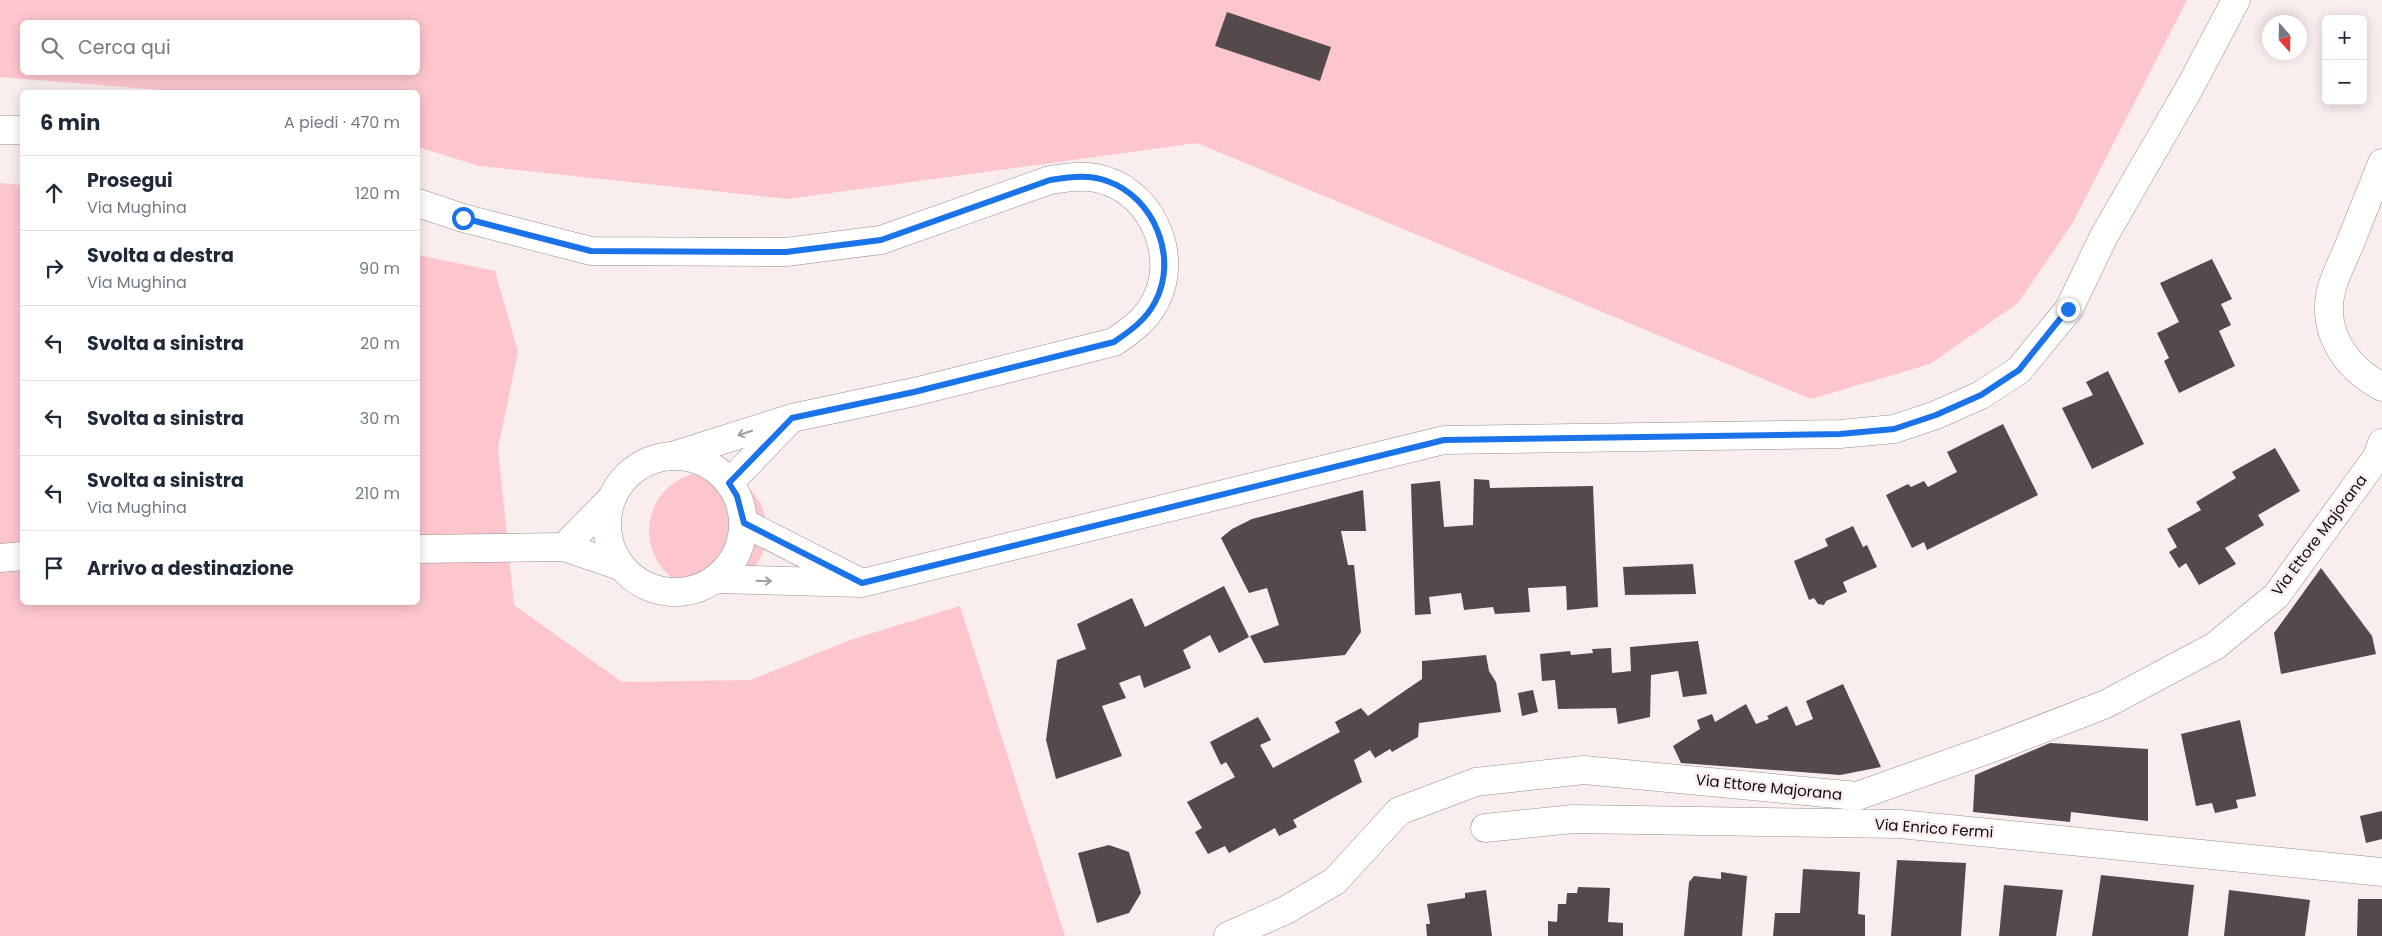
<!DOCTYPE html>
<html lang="it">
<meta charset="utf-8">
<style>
body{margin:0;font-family:Poppins,sans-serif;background:#f6f6f7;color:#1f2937}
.controls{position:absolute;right:15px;top:15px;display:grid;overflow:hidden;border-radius:8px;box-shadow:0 2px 12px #0003}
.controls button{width:45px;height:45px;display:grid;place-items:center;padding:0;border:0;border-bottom:1px solid #e0e1e3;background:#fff;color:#1f2937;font:25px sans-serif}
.compass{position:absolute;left:2262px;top:15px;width:45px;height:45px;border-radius:50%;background:#fff;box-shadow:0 2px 12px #0003;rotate:160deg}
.stop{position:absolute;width:15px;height:15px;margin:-11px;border:4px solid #1a73e8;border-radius:50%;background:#fff}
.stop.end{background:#1a73e8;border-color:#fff;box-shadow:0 1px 5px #0008}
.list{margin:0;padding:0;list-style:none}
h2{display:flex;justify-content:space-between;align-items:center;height:65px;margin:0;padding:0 20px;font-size:21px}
h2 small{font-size:16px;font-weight:400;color:#747a83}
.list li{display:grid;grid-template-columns:32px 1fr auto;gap:15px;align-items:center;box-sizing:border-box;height:75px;padding:0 20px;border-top:1px solid #e0e1e3}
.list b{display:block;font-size:19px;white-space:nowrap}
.list p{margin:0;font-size:16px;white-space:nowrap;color:#747a83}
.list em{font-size:16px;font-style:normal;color:#747a83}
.icon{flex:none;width:28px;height:28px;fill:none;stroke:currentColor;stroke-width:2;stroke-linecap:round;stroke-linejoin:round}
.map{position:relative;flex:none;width:2382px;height:936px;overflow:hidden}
.search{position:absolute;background:#fff;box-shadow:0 2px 12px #0003;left:20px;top:20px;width:400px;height:55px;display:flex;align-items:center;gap:12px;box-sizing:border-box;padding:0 18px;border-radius:8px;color:#747a83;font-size:19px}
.panel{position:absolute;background:#fff;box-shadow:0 2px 12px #0003;left:20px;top:90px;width:400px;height:515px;border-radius:8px}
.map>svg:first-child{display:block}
.green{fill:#fdc6cd;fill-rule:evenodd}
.building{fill:#54494b}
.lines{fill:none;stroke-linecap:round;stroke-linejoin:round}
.minor-casing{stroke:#9a8e8f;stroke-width:29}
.major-casing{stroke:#9a8e8f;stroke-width:29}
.minor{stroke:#fff;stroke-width:28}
.major{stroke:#fff;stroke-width:28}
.oneway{stroke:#a09e9f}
.route{stroke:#1a73e8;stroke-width:6}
.labels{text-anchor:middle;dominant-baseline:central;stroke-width:5;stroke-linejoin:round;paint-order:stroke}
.street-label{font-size:15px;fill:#120d0e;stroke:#faedee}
</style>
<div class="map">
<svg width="2382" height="936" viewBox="0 0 2382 936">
<rect width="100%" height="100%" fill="#faedee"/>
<!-- green -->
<g class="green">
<path d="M0,0H2187L2072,224L2018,303L1930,364L1811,399L1197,143L787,199L479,166L418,147V92H185L0,77ZM22,22H418V72H22Z"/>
<path d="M0,183L22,185V602H418V255L495,271L518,352L498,448L514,605L622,682L751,680L850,640L960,606L1065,936H0Z"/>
<circle cx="708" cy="531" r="59"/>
</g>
<!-- building -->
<g class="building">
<path d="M1227,12L1331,47L1320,81L1215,46Z"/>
<path d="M2212,259L2232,299L2221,304L2231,325L2219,331L2235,366L2179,393L2164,361L2169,358L2157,333L2179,322L2160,283Z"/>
<path d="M2108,371L2144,444L2092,469L2062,408L2093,395L2086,382Z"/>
<path d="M2003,424L2038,495L1927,550L1924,542L1912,548L1886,495L1908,484L1911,487L1924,481L1928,487L1957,472L1947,452Z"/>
<path d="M2275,448L2300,491L2258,515L2264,525L2225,548L2236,564L2199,585L2186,563L2179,568L2169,552L2177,547L2167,529L2201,510L2196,502L2236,478L2232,472Z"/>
<path d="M1474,479L1489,480L1490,488L1593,486L1598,607L1567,610L1566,586L1528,588L1530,612L1495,614L1493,607L1464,610L1461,593L1429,597L1431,614L1415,615L1411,484L1440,481L1444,527L1473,525Z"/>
<path d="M1363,490L1366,531H1341L1348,565H1354L1361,632L1345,655L1264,663L1250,636L1279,625L1267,588L1249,593L1221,538L1232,529L1252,519Z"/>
<path d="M1853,526L1863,547L1867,545L1877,567L1843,582L1847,592L1826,601L1824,605L1818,604L1814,598L1809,600L1794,561L1828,546L1825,539Z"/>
<path d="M1693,564L1696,594L1625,595L1623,567Z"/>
<path d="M2321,568L2372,636L2376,654L2281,674L2274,633Z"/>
<path d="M1224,586L1249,637L1219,653L1210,635L1183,650L1191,668L1144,688L1140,675L1119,683L1126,698L1102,706L1122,756L1056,779L1046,740L1057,660L1086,649L1077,624L1132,598L1145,627Z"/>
<path d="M1698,641L1707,694L1683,697L1678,671L1651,675L1650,717L1618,724L1616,708L1558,709L1555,680L1542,681L1540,654L1570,651L1571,655L1593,653L1592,649L1611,648L1612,673L1631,671L1630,647Z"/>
<path d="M1486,655L1489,671L1496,682L1501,712L1419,723L1418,737L1392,752L1390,749L1375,758L1370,750L1354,760L1362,782L1293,820L1297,827L1279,836L1275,828L1229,853L1225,846L1208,854L1195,832L1202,828L1187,802L1235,777L1226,762L1221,765L1210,742L1258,717L1271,740L1260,745L1273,768L1340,732L1335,722L1361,708L1368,716L1422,679V661Z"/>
<path d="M1843,684L1881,767L1840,775L1681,763L1673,746L1700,729L1697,720L1712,714L1715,722L1746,704L1756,724L1769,719L1767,716L1787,706L1796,726L1813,719L1806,701Z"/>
<path d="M1533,690L1538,712L1522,716L1518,693Z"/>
<path d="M2240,720L2256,796L2236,800L2238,808L2215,813L2212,803L2196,806L2181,734Z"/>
<path d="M2050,743L2148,749V821L2071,812L2070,822L1973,812L1975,775Z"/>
<path d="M2382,811V839L2366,843L2360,816Z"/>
<path d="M1109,845L1129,852L1141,893L1129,913L1097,923L1078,853Z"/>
<path d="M1897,860L1966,863L1961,936H1891Z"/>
<path d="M1803,869L1860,872L1858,914L1865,915V936H1773L1775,913H1800Z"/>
<path d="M1721,872L1747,876L1742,936H1684L1689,882L1694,876L1721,879Z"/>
<path d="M2101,875L2194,885L2188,936H2092Z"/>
<path d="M2004,885L2063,890L2056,936H1999Z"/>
<path d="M1578,887L1610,888L1608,922L1623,923V936H1548V921L1557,922L1558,904H1566L1567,893H1577Z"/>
<path d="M1486,890L1492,936H1427L1426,924H1430L1427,904L1465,898V893Z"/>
<path d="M2229,890L2310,900L2305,936H2224Z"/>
<path d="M2358,899H2382V936H2357Z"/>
</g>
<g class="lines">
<defs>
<g id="minor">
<path d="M2382,163C2372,189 2361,215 2351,241C2345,256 2337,271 2332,287C2320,331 2345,367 2382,387"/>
<path d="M564,547L612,498"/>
<path d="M418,549L564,547L620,566"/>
<path d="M0,558L22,556"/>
<path d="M1485,828L1573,819L1900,824L2382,872"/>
<path d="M1228,936L1286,910L1335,881L1399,811L1476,782L1584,770L1857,796L1995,747L2106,704L2215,646L2276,596L2377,457L2382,443"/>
</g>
<g id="major">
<path d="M0,130H22"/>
<path d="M418,203L463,218L591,251L786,252L881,240L1050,180C1070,177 1088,174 1107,181C1154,197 1179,258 1155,302C1146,320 1130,331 1114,342L914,392L792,418L672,456"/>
<circle cx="675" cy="524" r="68"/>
<path d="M729,483L789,421"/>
<path d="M744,523L854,579"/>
<path d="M716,579L862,583L1444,440L1840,434L1894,429L1936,415L1981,395L2019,370L2069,309L2104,236L2190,87L2236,0"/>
</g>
</defs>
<!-- minor casing -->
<use href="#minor" class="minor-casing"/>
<!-- major casing -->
<use href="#major" class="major-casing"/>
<!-- minor -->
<use href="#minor" class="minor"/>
<!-- major -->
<use href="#major" class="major"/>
</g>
<!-- one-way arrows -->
<defs><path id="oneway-shaft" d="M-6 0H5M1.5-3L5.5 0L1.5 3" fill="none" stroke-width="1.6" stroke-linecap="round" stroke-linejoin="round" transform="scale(1.25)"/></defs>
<g class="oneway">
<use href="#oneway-shaft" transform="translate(745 433) rotate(162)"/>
<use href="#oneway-shaft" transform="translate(764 581) rotate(1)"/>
</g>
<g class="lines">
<!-- route -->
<path class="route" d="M463,218L591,251L786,252L881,240L1050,180C1070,177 1088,174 1107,181C1154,197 1179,258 1155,302C1146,320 1130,331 1114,342L914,392L792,418L729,483L737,496L744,523L862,583L1444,440L1840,434L1894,429L1936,415L1981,395L2019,370L2068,309"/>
</g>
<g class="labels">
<!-- street labels -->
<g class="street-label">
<text transform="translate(2319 535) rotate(-53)">Via Ettore Majorana</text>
<text transform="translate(1769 787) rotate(6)">Via Ettore Majorana</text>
<text transform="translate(1934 828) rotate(4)">Via Enrico Fermi</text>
</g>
</g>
</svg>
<div class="controls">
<button>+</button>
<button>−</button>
</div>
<svg class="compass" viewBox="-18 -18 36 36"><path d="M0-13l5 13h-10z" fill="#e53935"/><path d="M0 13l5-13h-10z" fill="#747a83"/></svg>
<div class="stop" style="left:463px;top:218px"></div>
<div class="stop end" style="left:2068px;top:309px"></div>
<div class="search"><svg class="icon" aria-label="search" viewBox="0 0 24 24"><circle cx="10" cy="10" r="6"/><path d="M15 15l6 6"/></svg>Cerca qui</div>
<section class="panel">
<h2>6 min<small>A piedi · 470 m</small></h2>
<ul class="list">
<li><svg class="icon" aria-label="ahead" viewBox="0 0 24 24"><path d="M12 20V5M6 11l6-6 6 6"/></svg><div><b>Prosegui</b><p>Via Mughina</p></div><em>120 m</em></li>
<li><svg class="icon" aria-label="right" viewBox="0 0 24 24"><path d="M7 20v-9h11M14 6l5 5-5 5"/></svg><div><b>Svolta a destra</b><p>Via Mughina</p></div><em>90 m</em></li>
<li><svg class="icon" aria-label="left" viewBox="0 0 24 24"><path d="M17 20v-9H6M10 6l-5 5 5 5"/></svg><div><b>Svolta a sinistra</b></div><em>20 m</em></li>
<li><svg class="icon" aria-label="left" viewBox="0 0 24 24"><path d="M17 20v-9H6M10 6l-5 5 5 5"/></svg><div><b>Svolta a sinistra</b></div><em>30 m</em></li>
<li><svg class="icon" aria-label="left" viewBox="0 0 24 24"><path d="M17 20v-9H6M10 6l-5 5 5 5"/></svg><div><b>Svolta a sinistra</b><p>Via Mughina</p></div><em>210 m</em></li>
<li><svg class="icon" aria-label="arrive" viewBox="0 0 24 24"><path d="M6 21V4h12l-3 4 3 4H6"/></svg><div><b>Arrivo a destinazione</b></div></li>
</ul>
</section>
</div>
